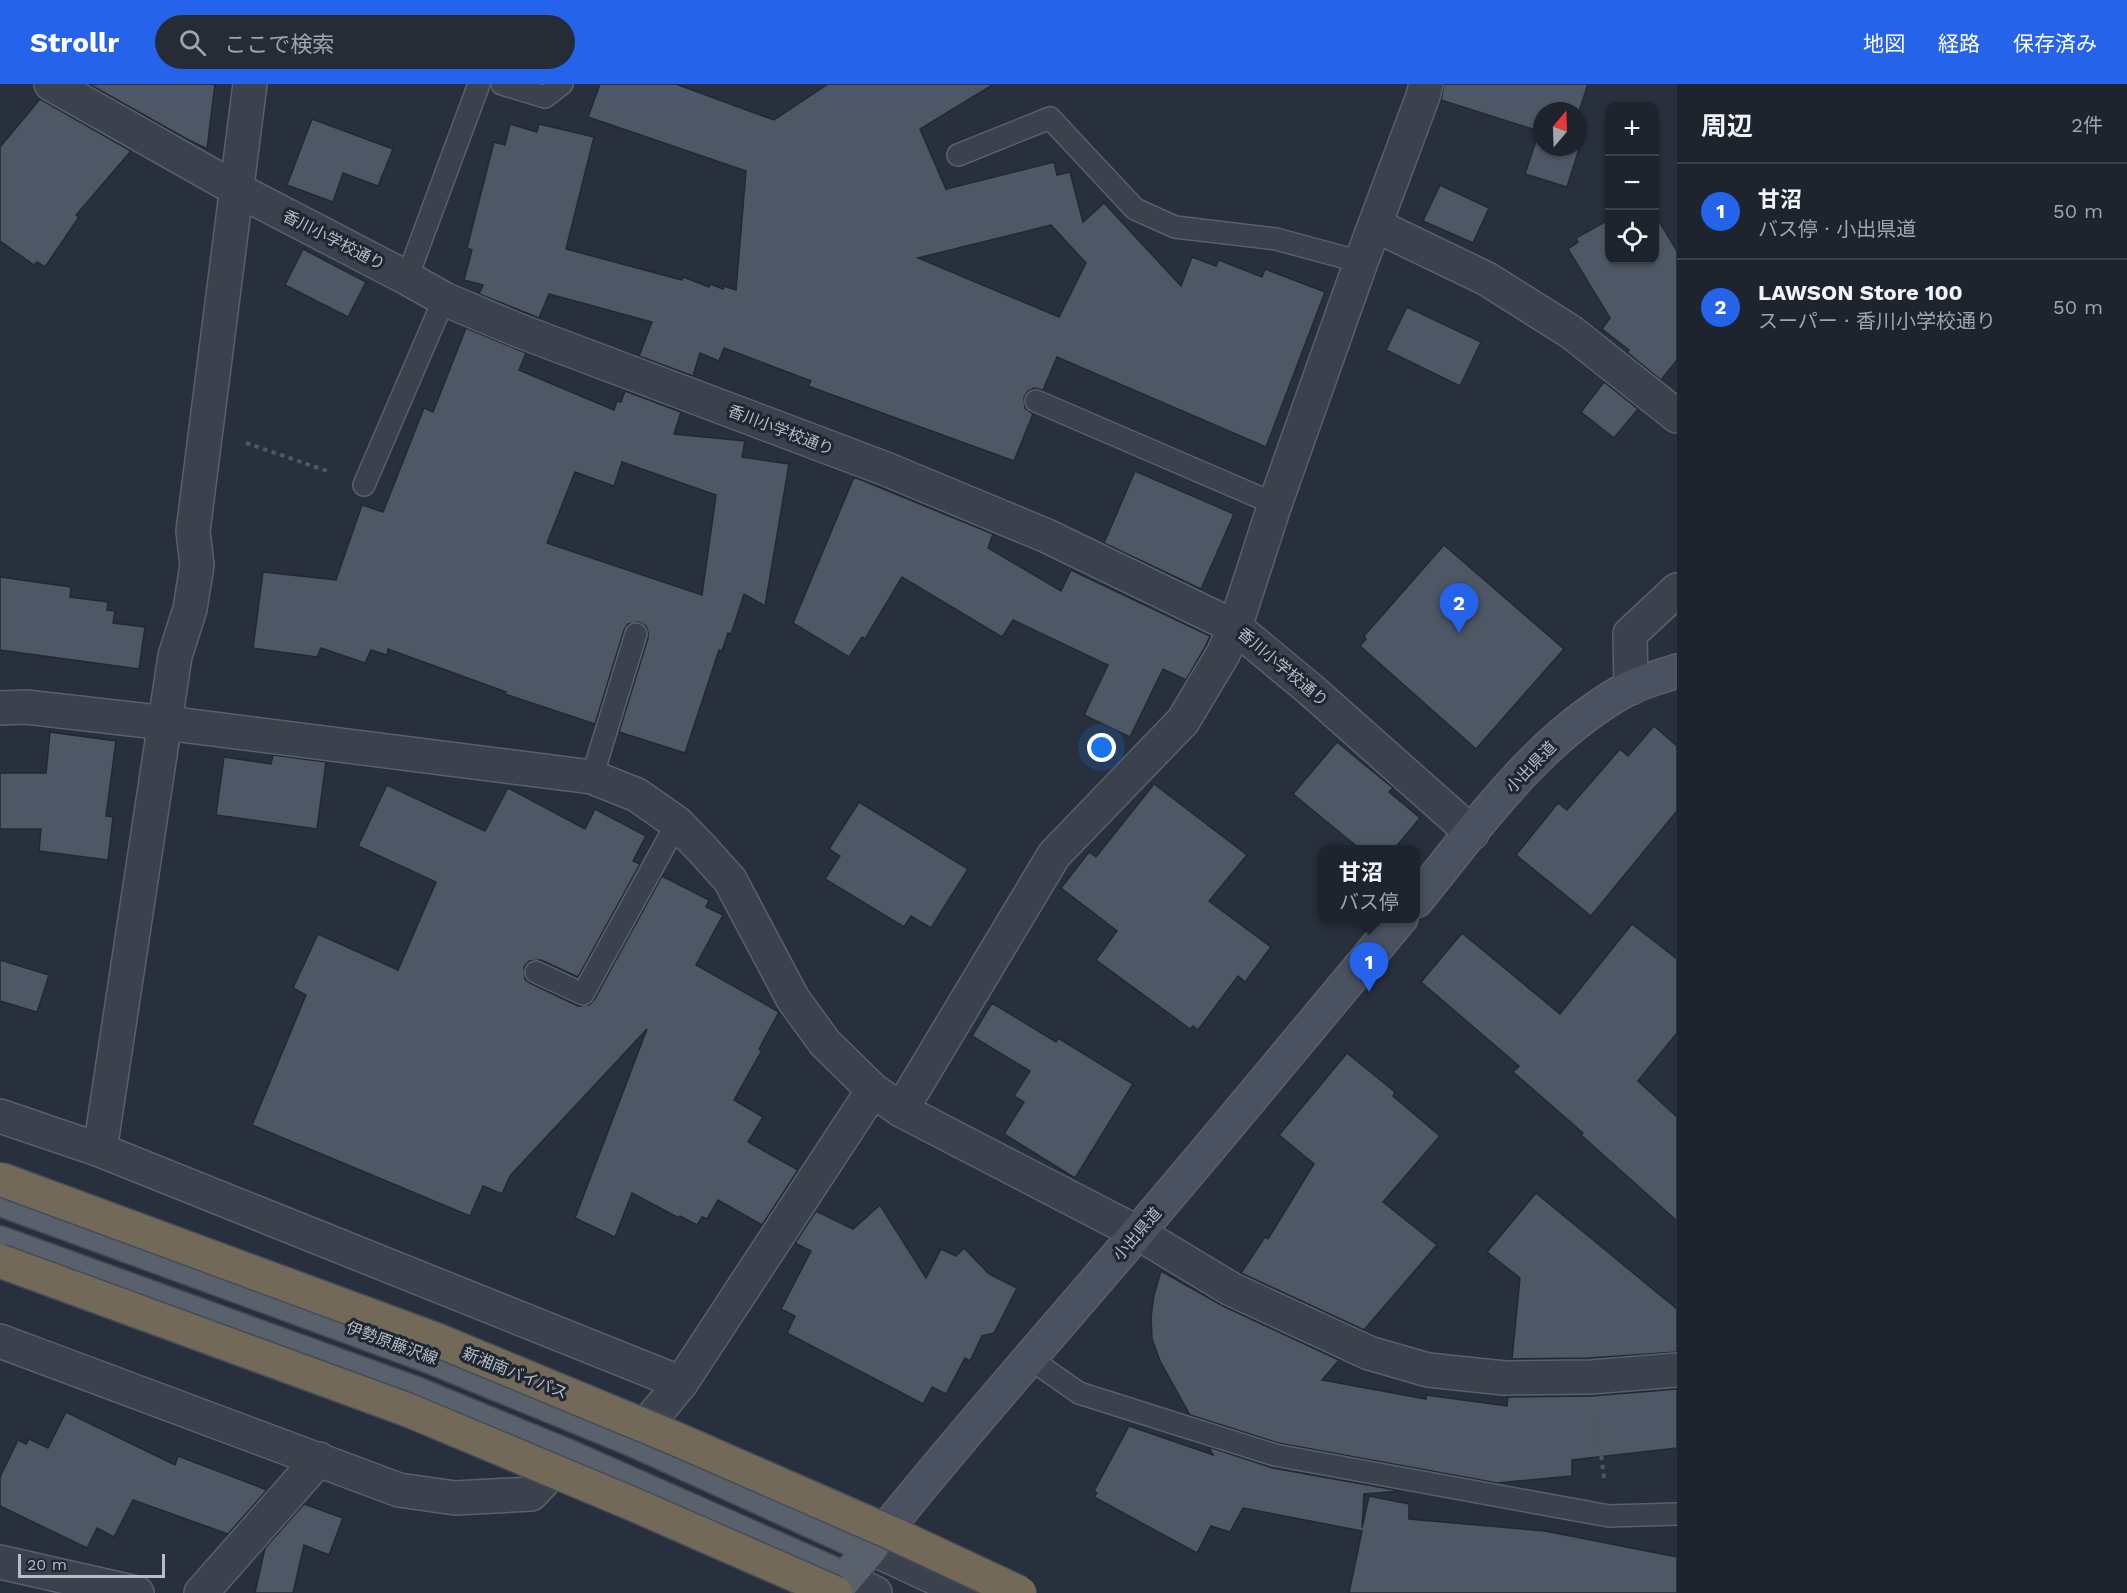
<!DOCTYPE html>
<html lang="ja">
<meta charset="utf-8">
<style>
body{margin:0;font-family:"Work Sans","Noto Sans JP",sans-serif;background:#262c36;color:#f1f3f6}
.controls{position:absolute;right:18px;top:18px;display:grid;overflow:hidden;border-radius:12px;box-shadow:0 2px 4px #0004}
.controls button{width:54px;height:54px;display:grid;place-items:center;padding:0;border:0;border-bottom:2px solid #3c414a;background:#1e242e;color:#f1f3f6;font:30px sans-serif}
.compass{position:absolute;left:1533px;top:18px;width:54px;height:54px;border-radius:50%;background:#1e242e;box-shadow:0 2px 4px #0004;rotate:19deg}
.scale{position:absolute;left:18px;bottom:15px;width:147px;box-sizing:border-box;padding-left:6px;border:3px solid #b7bdc8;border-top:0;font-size:16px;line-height:21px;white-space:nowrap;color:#b7bdc8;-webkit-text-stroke:4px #202732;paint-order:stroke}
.you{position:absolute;left:1102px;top:664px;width:21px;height:21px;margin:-15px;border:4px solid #fff;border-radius:50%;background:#1a73e8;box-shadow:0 0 0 9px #1a73e833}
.badge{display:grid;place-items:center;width:39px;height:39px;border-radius:50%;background:#2563eb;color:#fff;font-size:20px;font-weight:700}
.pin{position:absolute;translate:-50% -50px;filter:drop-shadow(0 2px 3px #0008)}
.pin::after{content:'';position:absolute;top:32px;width:21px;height:18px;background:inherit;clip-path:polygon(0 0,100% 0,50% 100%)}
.popup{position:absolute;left:1318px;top:761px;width:102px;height:78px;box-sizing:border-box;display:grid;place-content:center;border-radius:12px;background:#1e242e;filter:drop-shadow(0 2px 4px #0005);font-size:20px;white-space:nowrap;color:#a1a4aa}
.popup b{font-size:22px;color:#f1f3f6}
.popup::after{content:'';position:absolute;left:50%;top:100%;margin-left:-12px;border:12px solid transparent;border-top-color:#1e242e}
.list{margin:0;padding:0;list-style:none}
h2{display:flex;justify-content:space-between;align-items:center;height:78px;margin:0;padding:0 24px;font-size:26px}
h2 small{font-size:20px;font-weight:400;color:#a1a4aa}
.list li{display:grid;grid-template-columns:39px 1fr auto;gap:18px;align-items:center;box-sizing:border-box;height:96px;padding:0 24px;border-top:2px solid #3c414a}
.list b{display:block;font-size:22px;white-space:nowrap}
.list p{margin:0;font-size:20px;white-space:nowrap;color:#a1a4aa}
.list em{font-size:20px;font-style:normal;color:#a1a4aa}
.icon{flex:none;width:33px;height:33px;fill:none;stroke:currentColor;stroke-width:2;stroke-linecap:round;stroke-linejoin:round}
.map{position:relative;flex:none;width:1677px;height:1509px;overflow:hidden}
header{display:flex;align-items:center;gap:36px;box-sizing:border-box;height:84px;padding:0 30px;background:#2563eb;color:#fff}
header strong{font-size:28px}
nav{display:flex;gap:33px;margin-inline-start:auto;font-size:21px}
.search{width:420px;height:54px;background:#262c36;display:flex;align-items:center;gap:15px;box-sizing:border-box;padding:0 21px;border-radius:33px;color:#a1a4aa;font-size:22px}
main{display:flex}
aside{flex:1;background:#1e242e}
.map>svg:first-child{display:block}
.building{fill:#4e5765;stroke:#222934;stroke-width:1.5;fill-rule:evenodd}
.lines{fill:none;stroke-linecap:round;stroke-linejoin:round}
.service-casing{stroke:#59606b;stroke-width:24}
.minor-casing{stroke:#59606b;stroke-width:36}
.tertiary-casing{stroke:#59606b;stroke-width:36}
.secondary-casing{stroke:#59606b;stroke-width:36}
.primary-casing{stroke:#444b56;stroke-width:36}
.path{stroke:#495a5d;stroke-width:4;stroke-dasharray:4.5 4.5;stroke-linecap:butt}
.service{stroke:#3b424d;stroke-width:21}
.minor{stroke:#3b424d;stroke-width:33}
.tertiary{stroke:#3b424d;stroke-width:33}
.secondary{stroke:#4a5160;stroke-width:33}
.primary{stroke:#59616d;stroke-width:33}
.motorway-bridge-casing{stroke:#464d58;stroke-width:36;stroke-linecap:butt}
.motorway-bridge{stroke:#726959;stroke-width:33}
.labels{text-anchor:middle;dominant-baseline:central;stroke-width:6;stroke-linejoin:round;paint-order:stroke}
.street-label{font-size:16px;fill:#b7bdc8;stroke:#202732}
</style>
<header>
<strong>Strollr</strong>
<div class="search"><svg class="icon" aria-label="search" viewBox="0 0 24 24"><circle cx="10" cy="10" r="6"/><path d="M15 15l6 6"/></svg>ここで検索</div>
<nav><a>地図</a><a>経路</a><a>保存済み</a></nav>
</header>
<main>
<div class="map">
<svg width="1677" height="1509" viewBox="0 0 1677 1509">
<rect width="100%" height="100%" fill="#28303d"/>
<!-- building -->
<g class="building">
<path d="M89,0H215L207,65L185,54Z"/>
<path d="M600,0H676L774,36L828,0H994L920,45L946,105L1054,78L1057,91L1070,88L1083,138L1104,119L1181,202L1192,173L1216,182L1219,176L1262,193L1265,185L1325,208L1266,363L1057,273L1043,306L1034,304L1028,307L1024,313L1025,324L1033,330L1014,377L808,302L811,297L724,264L719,277L700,269L693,292L639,272L652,238L549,210L539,234L479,210L483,201L464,196L472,166L467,164L494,58L505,61L510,40L537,48L539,40L594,53L566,165L682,196L683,193L709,203L710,200L723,205L724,202L736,206L746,87L588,33ZM1051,141L1086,179L1059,233L918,174Z"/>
<path d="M1444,0H1588L1578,31V27H1542V48L1441,16Z"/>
<path d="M40,15L131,67L76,131L79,133L45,183L37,178L34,181L0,157V63Z"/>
<path d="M312,35L393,65L378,102L343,89L333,118L287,101Z"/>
<path d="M1538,51L1542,52V63H1573L1579,65L1567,103L1525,90Z"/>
<path d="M1440,101L1489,124L1473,159L1423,137Z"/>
<path d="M1654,129L1677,167V276L1661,296L1627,268L1629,266L1602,245L1610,234L1568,165L1578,158L1576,154L1610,135V176H1654Z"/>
<path d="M303,165L366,198L348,233L285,201Z"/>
<path d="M1407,223L1481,258L1460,302L1386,266Z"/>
<path d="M466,244L526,269L519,286L614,326L617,317L621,318L625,307L681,328L674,350L745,357L742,373L789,380L765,522L744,510L731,550L728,549L722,567L719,566L685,669L619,648L648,554V548L646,542L639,538L628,540L624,546L595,640L505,610L506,608L388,565L387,571L371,566L365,579L321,564L317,573L253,564L263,488L336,496L362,421L383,428L424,324L433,328ZM622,378L716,411L702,511L547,459L575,388L614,402Z"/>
<path d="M1604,298L1638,325L1614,354L1581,328Z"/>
<path d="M1135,387L1234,430L1201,505L1104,459Z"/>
<path d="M854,393L993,450L988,464L1061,507L1071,486L1210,552L1206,561L1186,596L1163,585L1130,653L1084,631L1108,581L1013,536L1002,553L902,493L865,555L862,553L849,573L793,539Z"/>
<path d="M1444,461L1564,565L1476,665L1360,562L1366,555L1364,552Z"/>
<path d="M0,493L71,503L70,513L108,518L107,526L115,527L113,539L145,543L139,585L0,566Z"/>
<path d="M1654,642L1677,662V727L1591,832L1516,771L1558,719L1567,726L1620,665L1628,672Z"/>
<path d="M50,648L116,657L106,732L113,733L108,776L39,767L41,745H0V689H46Z"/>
<path d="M1337,658L1393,704L1389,708L1420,734L1394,765H1360L1293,710Z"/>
<path d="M273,671L326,678L317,745L216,731L224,673L271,680Z"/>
<path d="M1154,700L1247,771L1209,817L1271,863L1245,898L1238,892L1198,946L1193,942L1190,945L1096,876L1117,847L1061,804L1089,768L1096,773Z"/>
<path d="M387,701L485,747L508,704L585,745L595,725L646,752L633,777L640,780L578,893L541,876L529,877L524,883L525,895L530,899L578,922L589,921L594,916L662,792L709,816L706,823L723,831L696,881L779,928L759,965L762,966L734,1016L763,1033L748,1058L798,1086L762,1141L718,1116L707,1135L702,1133L697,1141L680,1132L679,1134L632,1109L615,1153L575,1134L647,945L510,1092L502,1110L483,1102L470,1132L252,1041L306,911L293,904L318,850L398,886L436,798L358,762Z"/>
<path d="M859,718L968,785L931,844L911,832L904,843L825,795L840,772L829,765Z"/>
<path d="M1632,840L1677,875V949L1638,997L1677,1033V1137L1581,1051L1583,1049L1513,988L1519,982L1421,898L1462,849L1560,930Z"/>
<path d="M0,876L49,891L37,928L0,917Z"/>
<path d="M992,919L1056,958L1058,954L1133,1000L1075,1094L1004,1050L1024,1018L1014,1012L1030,987L972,952Z"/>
<path d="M1347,969L1395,1008L1393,1012L1440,1052L1383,1118L1437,1161L1364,1246L1241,1189L1265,1153L1268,1155L1314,1080L1279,1051Z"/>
<path d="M1536,1109L1677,1225V1268L1590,1274L1512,1275L1520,1194L1487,1168Z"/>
<path d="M880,1121L926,1194L941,1165L956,1172L964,1164L989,1190L1017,1204L994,1249L982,1252L970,1277L965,1274L946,1310L932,1303L923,1320L787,1249L795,1232L781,1225L811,1167L795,1159L816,1127L853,1145Z"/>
<path d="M1161,1187L1223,1222L1339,1276L1322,1296L1426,1315V1311L1507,1322L1508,1313L1591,1312L1677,1305V1364L1572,1376V1392L1497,1399L1278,1359L1190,1331L1160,1277L1152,1255L1151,1233L1154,1211Z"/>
<path d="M66,1328L175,1381L178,1372L267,1406L228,1450L133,1416L114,1453L97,1444L87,1464L0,1422V1393L18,1356L26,1360L29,1355L48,1364Z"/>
<path d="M1129,1342L1213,1371L1209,1363L1273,1384L1401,1407L1364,1410L1362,1444L1369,1412L1409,1420V1435L1545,1447L1677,1473V1509H1349L1362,1447L1243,1424L1230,1448L1211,1442L1197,1469L1094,1413L1097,1409L1094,1407Z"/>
<path d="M304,1420L343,1434L329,1471L304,1461L293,1509H255L265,1464Z"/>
</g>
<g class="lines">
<defs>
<g id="service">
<path d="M502,0L545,13L562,0"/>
<path d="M958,71L1050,34L1135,125L1175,143L1276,155L1361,178"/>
<path d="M407,194L479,0"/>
<path d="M1036,317L1275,420"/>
<path d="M364,401L444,215"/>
<path d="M592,693L636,550"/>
<path d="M536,888L583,910L677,739"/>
<path d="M1029,1274L1079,1309L1275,1371L1609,1432L1677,1430"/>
</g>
<g id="minor">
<path d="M51,0L238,106L407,194L444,215L520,247L886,385L1047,452L1235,543L1311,606L1472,749"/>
<path d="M1375,141L1487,195L1571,248L1677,332"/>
<path d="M1631,604L1630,550L1677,506"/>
<path d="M0,624L26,623L166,639L592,693L637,711L677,739L703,766L730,796L793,915L825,959L873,1006L901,1026L1138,1149L1231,1205L1369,1269L1428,1286L1504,1294L1591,1293L1677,1286"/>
<path d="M901,1026L1054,771L1183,637L1223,570L1235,543L1275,420L1361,178L1423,12L1426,0"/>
<path d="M0,1032L100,1066L681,1299"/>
<path d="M100,1066L175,572L190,525L197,481L193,447L250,0"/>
<path d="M0,1257L399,1406L455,1414L531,1410L567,1372"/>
<path d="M634,1356L681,1299L873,1006"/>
<path d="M0,1478L137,1509"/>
<path d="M201,1509L319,1375"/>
</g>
<g id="tertiary">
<path d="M871,1464L968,1509"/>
<path d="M845,1495L875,1509"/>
</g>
<g id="secondary">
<path d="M1416,817C1479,740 1539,652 1629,604C1644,597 1662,592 1677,587"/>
<path d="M871,1464C957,1356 1049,1253 1138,1148C1227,1044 1313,939 1401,834"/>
</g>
<g id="primary">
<path d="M0,1115L429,1272L634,1356L871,1464L833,1509"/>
<path d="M0,1159L414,1309L567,1372L845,1495"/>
</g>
</defs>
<!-- service casing -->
<use href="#service" class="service-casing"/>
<!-- minor casing -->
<use href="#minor" class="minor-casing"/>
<!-- tertiary casing -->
<use href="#tertiary" class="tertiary-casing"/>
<!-- secondary casing -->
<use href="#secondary" class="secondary-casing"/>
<!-- primary casing -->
<use href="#primary" class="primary-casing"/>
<!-- path -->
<g class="path">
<path d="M246,359L330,388"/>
<path d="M1597,1336L1604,1394"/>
</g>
<!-- service -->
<use href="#service" class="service"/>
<!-- minor -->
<use href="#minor" class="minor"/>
<!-- tertiary -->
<use href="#tertiary" class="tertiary"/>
<!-- secondary -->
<use href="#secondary" class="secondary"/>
<!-- primary -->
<use href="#primary" class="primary"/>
<defs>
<g id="motorway-bridge">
<path d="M0,1095L437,1256L674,1354L896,1451L1020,1509"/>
<path d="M0,1177L408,1326L635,1421L836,1509"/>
</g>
</defs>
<!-- motorway-bridge casing -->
<use href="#motorway-bridge" class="motorway-bridge-casing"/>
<!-- motorway-bridge -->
<use href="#motorway-bridge" class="motorway-bridge"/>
</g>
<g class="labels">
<!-- street labels -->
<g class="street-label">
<text transform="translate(334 156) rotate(27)">香川小学校通り</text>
<text transform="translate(781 346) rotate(21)">香川小学校通り</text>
<text transform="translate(1283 583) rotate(40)">香川小学校通り</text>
<text transform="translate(1531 683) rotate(-46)">小出県道</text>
<text transform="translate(1137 1150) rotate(-49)">小出県道</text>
<text transform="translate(392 1259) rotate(20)">伊勢原藤沢線</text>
<text transform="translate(515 1289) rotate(22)">新湘南バイパス</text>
</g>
</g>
</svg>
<div class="controls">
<button>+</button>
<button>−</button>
<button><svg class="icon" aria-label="locate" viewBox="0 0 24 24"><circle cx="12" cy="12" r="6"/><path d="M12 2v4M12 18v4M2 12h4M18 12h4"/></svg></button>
</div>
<svg class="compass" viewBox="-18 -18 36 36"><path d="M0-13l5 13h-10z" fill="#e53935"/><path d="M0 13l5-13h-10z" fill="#a1a4aa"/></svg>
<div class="scale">20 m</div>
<div class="you"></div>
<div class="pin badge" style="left:1369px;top:908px">1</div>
<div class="popup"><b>甘沼</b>バス停</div>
<div class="pin badge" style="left:1459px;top:549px">2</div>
</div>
<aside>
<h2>周辺<small>2件</small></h2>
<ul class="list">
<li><span class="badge">1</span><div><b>甘沼</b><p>バス停 · 小出県道</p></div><em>50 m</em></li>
<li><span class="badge">2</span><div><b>LAWSON Store 100</b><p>スーパー · 香川小学校通り</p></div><em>50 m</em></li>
</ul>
</aside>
</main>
